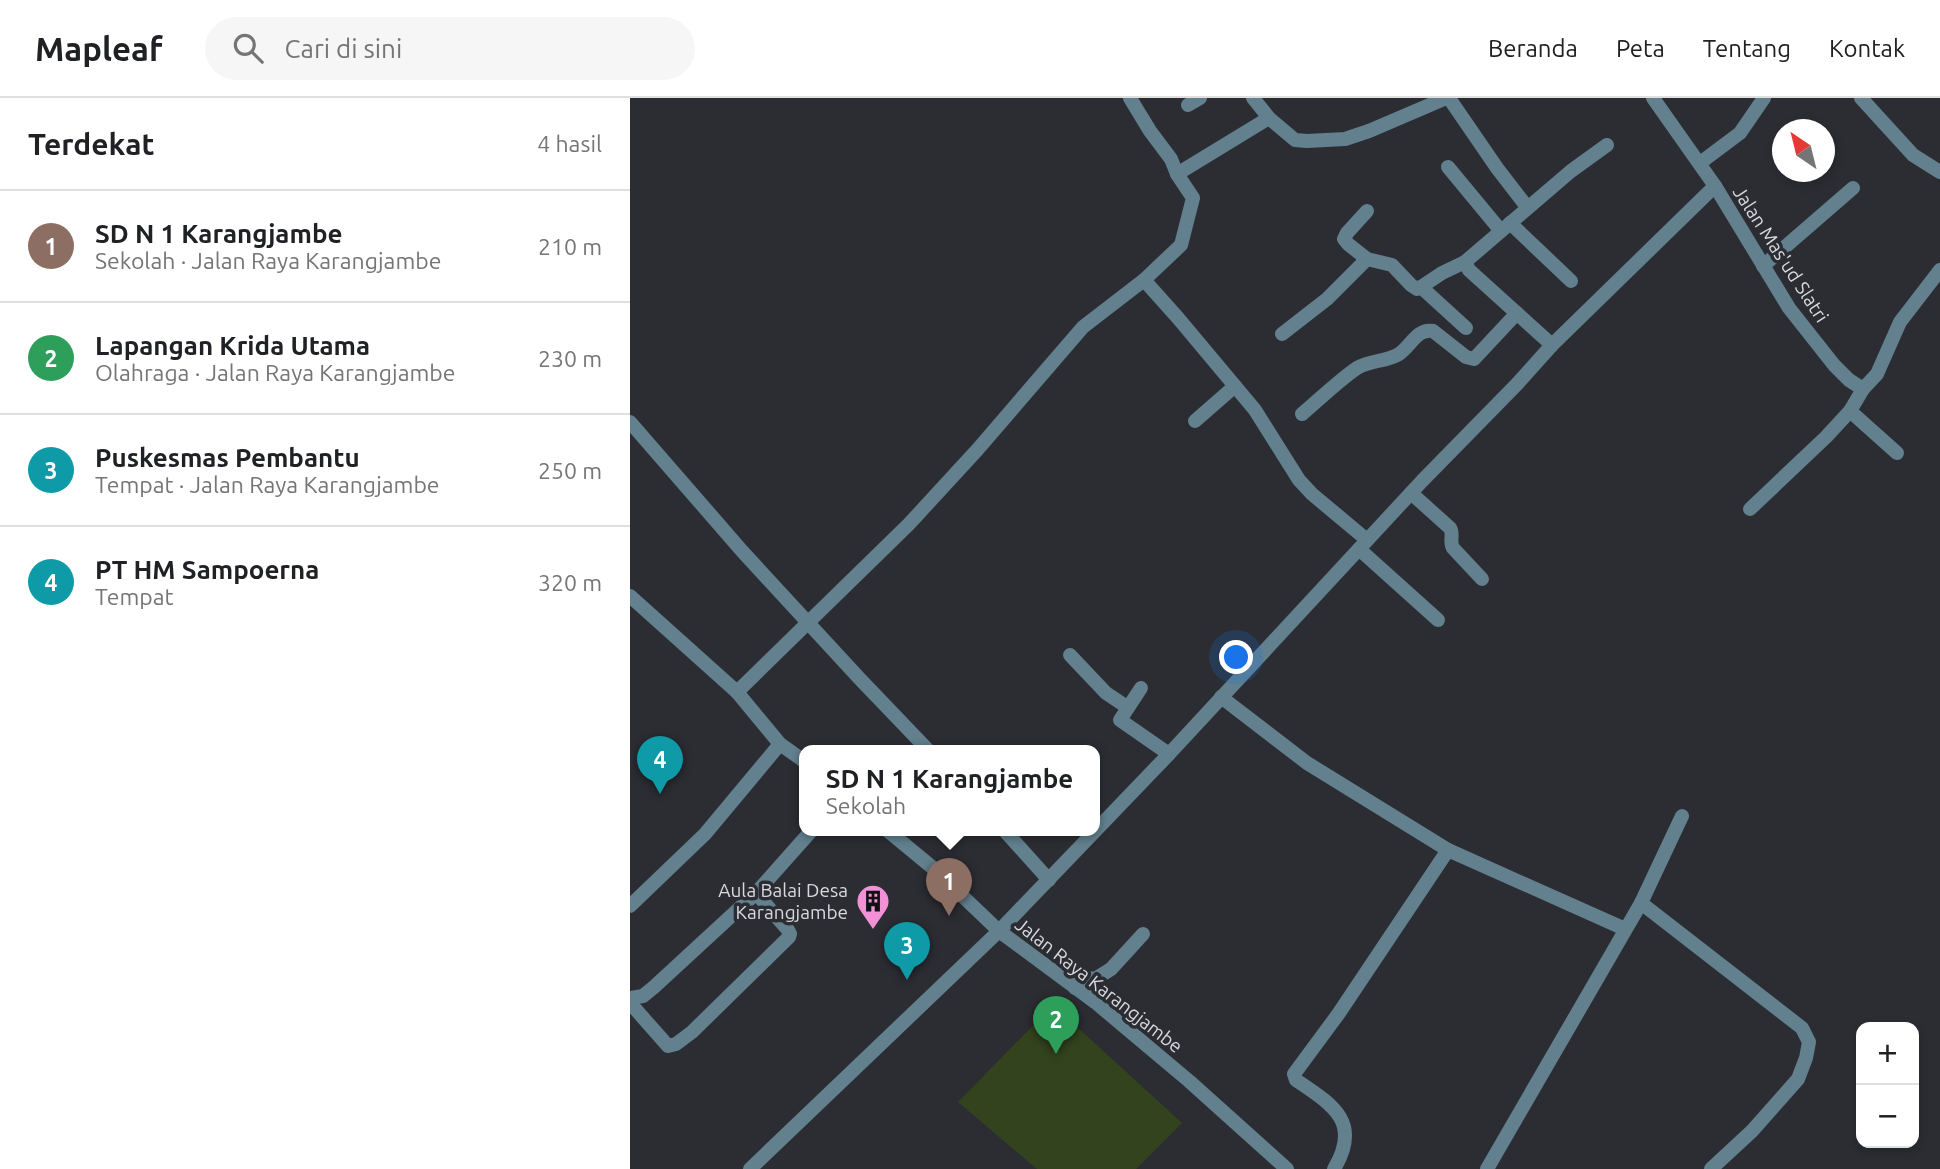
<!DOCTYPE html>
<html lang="id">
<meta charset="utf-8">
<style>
body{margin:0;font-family:Ubuntu,sans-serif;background:#f6f6f6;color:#202124}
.controls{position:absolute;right:21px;bottom:21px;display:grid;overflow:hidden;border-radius:14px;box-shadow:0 4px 10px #0003}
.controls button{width:63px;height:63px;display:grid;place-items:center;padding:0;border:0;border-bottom:2px solid #e0e0e0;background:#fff;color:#202124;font:35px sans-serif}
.compass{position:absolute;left:1142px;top:21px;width:63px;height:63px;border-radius:50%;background:#fff;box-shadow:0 4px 10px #0003;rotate:325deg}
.you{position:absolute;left:607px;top:560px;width:24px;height:24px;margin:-18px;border:5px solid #fff;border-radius:50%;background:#1a73e8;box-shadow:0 0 0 10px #1a73e833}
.badge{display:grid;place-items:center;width:46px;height:46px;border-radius:50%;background:#111827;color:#fff;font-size:23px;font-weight:700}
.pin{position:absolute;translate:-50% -58px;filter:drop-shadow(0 2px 4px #0008)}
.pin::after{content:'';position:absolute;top:37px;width:24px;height:21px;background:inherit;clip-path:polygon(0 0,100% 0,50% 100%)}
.popup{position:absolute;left:169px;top:647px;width:301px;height:91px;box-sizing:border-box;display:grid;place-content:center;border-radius:14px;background:#fff;filter:drop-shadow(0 2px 5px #0005);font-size:23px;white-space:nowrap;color:#757577}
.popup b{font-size:26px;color:#202124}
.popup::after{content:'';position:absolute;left:50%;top:100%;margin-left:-14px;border:14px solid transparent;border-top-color:#fff}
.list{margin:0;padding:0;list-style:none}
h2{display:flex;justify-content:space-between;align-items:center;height:91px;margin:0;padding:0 28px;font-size:30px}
h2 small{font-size:23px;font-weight:400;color:#757577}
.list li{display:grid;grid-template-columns:46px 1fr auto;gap:21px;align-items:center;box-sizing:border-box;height:112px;padding:0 28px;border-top:2px solid #e0e0e0}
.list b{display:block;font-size:26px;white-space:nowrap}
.list p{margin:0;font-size:23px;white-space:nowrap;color:#757577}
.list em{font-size:23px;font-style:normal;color:#757577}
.icon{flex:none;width:38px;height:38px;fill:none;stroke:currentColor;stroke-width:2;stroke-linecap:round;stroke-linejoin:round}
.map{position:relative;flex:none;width:1310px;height:1071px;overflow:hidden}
header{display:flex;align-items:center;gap:42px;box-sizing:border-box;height:98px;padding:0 35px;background:#fff;border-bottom:2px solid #e0e0e0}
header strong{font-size:33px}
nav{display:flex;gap:38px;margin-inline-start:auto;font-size:24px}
.search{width:490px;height:63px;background:#f6f6f6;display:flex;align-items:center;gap:18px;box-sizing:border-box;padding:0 24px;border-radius:38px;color:#757577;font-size:26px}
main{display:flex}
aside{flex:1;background:#fff}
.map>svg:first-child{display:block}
.pitch{fill:#33431e}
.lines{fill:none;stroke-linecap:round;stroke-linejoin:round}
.minor{stroke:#62808e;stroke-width:14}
.labels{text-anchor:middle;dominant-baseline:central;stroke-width:7;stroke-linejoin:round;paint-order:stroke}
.street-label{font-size:19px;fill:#d8d9dd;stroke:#2c2d33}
.poi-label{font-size:19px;fill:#d8d9dd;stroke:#2c2d33;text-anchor:end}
</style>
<header>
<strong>Mapleaf</strong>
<div class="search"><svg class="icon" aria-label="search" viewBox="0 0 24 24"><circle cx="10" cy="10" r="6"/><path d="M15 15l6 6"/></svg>Cari di sini</div>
<nav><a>Beranda</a><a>Peta</a><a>Tentang</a><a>Kontak</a></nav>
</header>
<main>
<aside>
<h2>Terdekat<small>4 hasil</small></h2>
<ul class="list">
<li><span class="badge" style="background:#8d6e63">1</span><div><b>SD N 1 Karangjambe</b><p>Sekolah · Jalan Raya Karangjambe</p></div><em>210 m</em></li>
<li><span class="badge" style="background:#2e9e5b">2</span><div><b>Lapangan Krida Utama</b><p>Olahraga · Jalan Raya Karangjambe</p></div><em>230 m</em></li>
<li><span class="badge" style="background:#0f9aa8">3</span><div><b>Puskesmas Pembantu</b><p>Tempat · Jalan Raya Karangjambe</p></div><em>250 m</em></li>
<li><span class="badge" style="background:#0f9aa8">4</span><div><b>PT HM Sampoerna</b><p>Tempat</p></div><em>320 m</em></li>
</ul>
</aside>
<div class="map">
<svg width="1310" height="1071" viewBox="0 0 1310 1071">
<rect width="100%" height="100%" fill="#2c2d33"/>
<!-- pitch -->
<path class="pitch" d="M423,907L552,1025L506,1071H407L328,1004Z"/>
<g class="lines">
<!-- minor -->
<g class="minor">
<path d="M500,0L520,33L541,61L547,76L563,100L551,147L514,182"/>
<path d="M623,0L639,20L665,42L677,43L715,41L739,33L816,0L821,3L867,70L897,109"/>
<path d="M1023,0L1085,88L1159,210L1204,267L1219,282L1233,291L1247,276L1270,224L1310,172"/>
<path d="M1231,0L1283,57L1310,74"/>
<path d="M558,7L570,0"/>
<path d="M1070,65L1110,35L1134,0"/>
<path d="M818,69L871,133"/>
<path d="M547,76L639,20"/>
<path d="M737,113L717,135L714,141L718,146L737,161L762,167L781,187L787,191L791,189L836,230"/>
<path d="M880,125L941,183"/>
<path d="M1133,168L1223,90"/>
<path d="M791,189L812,175L835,164"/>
<path d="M652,236L697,201L737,161"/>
<path d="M922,247L839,172L835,164L941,73L977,47"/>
<path d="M1220,313L1267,355"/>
<path d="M672,316C690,301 708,283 727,270C740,262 756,264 769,256C781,248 787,230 803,233L836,259L844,261L887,215"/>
<path d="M565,323L605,288"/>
<path d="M0,324L112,453L229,580L298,652"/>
<path d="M781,395L820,430C824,436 819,443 823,450L852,481"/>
<path d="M1120,411L1196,339L1220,313L1233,291"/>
<path d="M729,451L808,522"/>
<path d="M0,498L107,594L150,646L174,663"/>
<path d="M440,557L476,595L497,609"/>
<path d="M511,590L490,622L539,656"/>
<path d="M107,594L279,426L348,351L453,229L514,182L548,220L625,312L669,382L682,396L737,442"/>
<path d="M591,599L677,665L818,752L995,831"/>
<path d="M257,732L303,770L369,833L465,904L559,983L657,1071"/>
<path d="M374,732L419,782"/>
<path d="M1011,805L1172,930L1179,944L1176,960L1168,981L1122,1033L1081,1071"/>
<path d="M0,808L75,736L150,646"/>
<path d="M445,890L455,879L465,881L481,871L513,836"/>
<path d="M0,900L13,898L24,889L126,795L182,732"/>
<path d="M0,905L38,948L46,946L62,934L159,839L160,836L158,832L126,795"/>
<path d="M120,1071L369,833L539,656L792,383L888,285L922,247L1085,88"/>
<path d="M704,1071C732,1024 703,1007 666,982L664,976L709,915L818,752"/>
<path d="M857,1071L1011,805L1052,718"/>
</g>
</g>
<!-- icons -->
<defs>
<symbol id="building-pin" viewBox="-11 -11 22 30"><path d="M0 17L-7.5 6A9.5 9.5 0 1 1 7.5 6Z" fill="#f391d6" stroke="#2c2d33"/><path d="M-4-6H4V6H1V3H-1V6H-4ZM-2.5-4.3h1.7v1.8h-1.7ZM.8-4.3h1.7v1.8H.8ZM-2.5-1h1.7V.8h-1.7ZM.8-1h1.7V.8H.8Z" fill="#111"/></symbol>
</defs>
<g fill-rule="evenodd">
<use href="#building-pin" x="224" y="784" width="38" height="52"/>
</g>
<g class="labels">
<!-- street labels -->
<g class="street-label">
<text transform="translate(1151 156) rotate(57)">Jalan Mas'ud Slatri</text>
<text transform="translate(469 887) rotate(38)">Jalan Raya Karangjambe</text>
</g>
<!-- poi labels -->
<g class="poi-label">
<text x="218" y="792">Aula Balai Desa<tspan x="218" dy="22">Karangjambe</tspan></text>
</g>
</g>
</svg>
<div class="controls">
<button>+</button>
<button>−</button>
</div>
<svg class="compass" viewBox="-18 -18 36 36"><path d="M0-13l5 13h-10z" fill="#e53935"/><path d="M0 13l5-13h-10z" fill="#757577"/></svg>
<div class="you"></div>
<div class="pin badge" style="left:319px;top:818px;background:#8d6e63">1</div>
<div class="popup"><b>SD N 1 Karangjambe</b>Sekolah</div>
<div class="pin badge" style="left:426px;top:956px;background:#2e9e5b">2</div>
<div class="pin badge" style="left:277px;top:882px;background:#0f9aa8">3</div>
<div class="pin badge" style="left:30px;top:696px;background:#0f9aa8">4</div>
</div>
</main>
